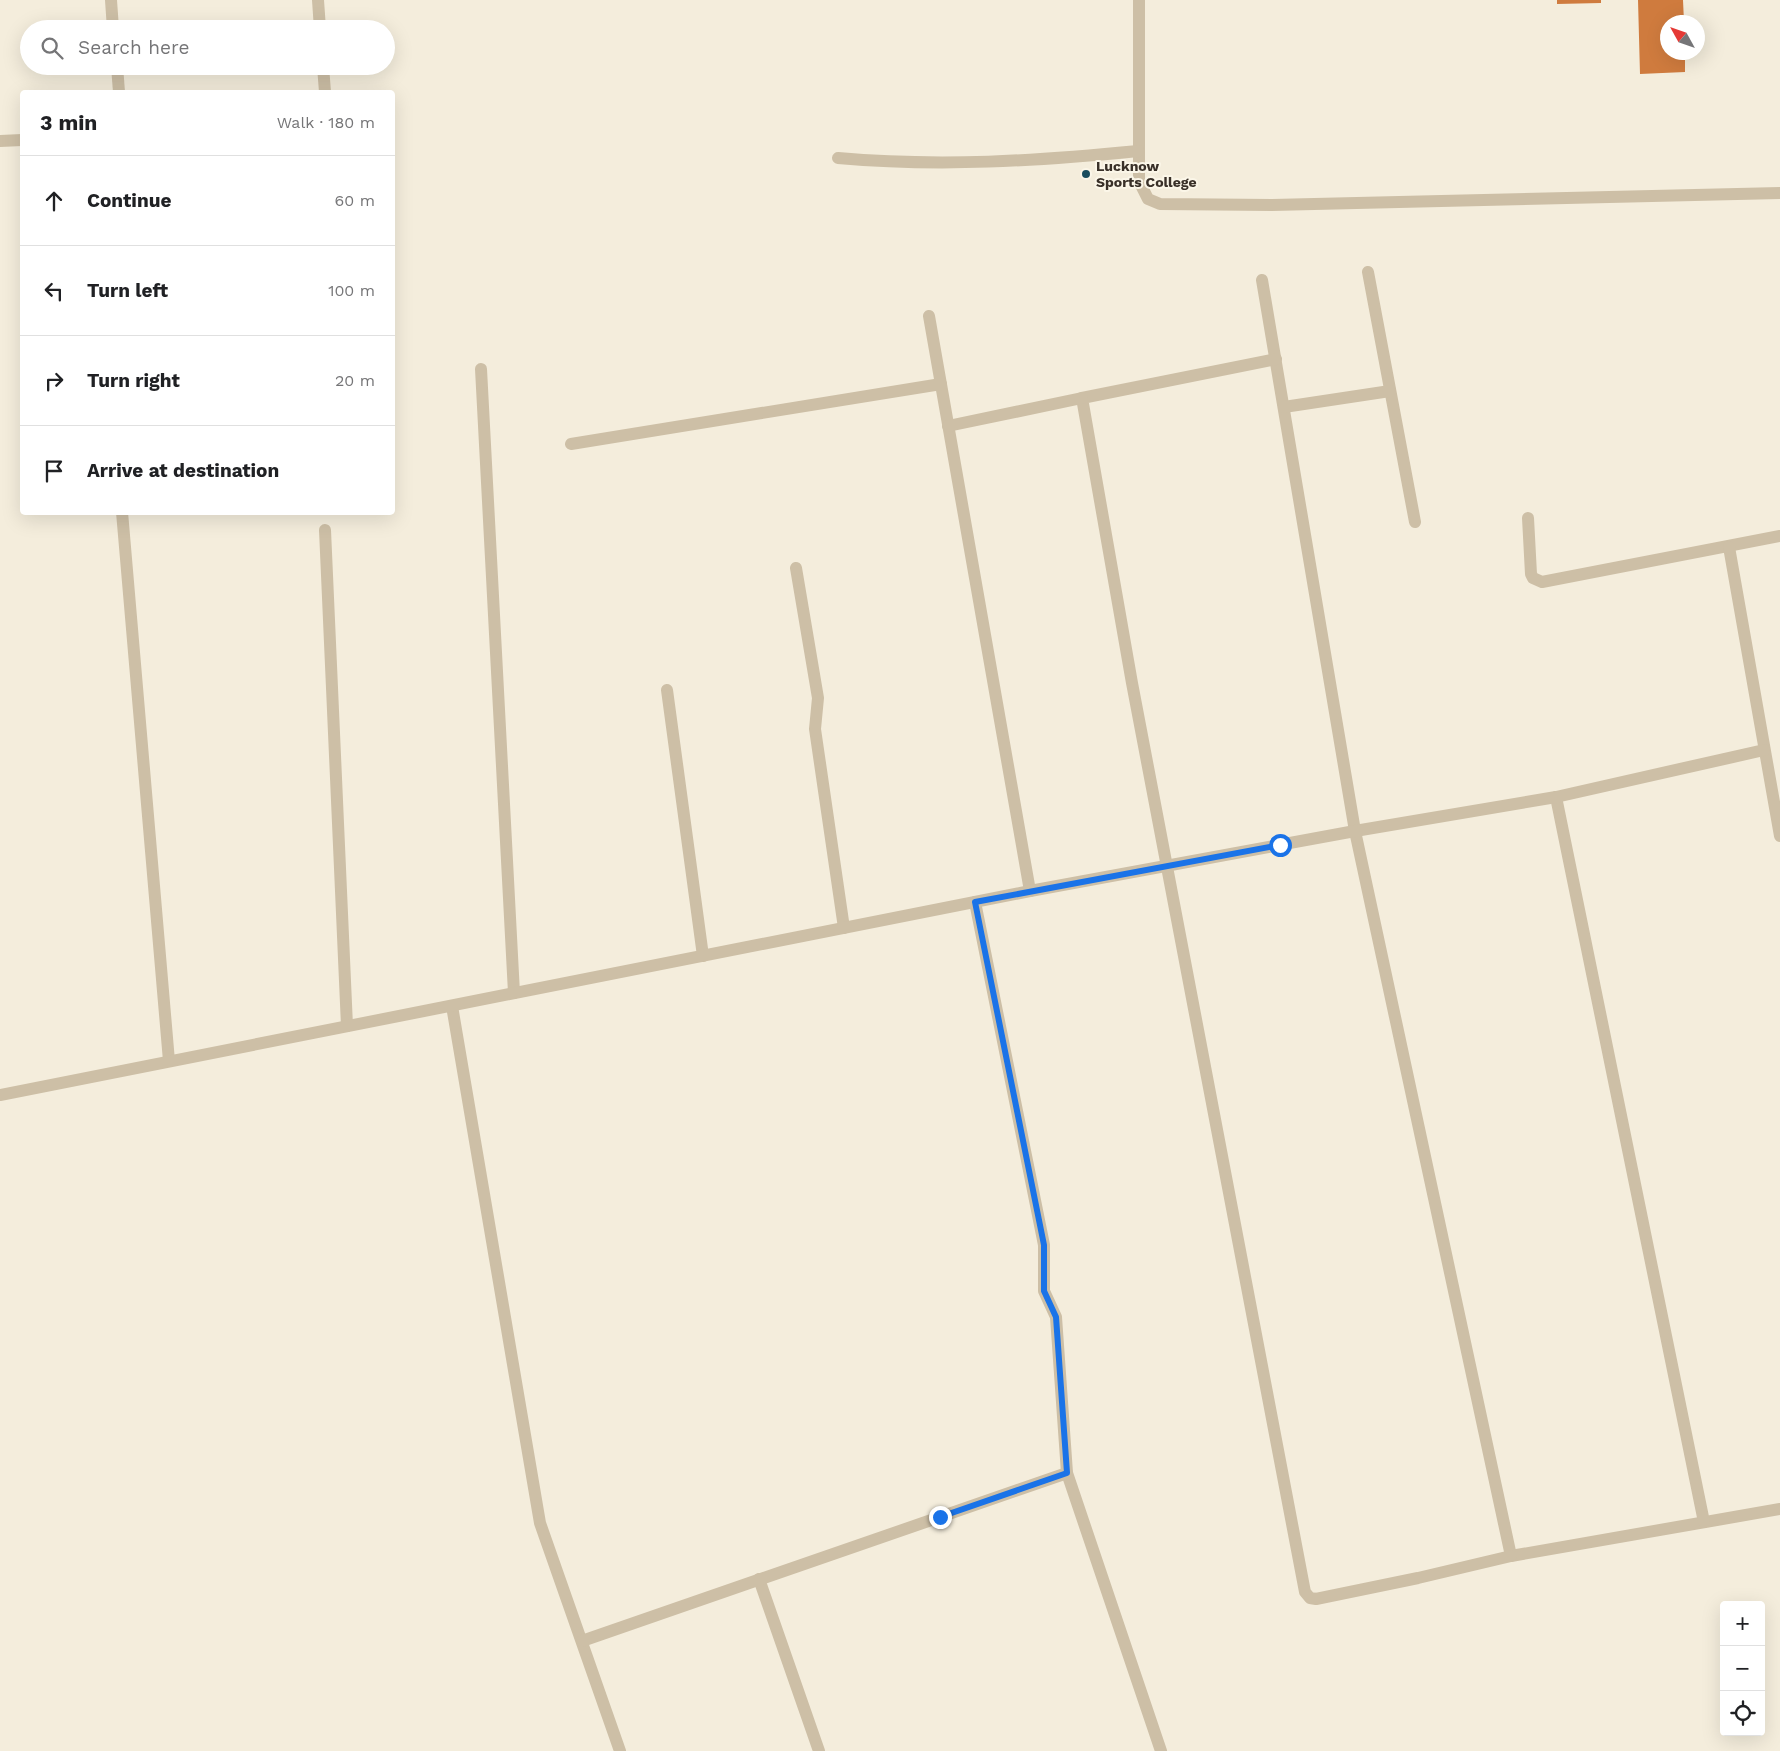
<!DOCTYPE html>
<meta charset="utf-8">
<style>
body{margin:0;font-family:"Work Sans",sans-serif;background:#f6f6f6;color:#202124}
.controls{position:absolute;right:15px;bottom:15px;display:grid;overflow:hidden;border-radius:5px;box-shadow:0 5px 20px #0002}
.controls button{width:45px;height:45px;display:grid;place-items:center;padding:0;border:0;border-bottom:1px solid #e0e0e0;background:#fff;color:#202124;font:25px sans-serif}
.compass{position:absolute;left:1660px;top:15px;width:45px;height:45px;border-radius:50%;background:#fff;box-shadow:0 5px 20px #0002;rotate:310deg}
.stop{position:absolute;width:15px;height:15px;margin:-11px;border:4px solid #1a73e8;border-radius:50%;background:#fff}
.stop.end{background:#1a73e8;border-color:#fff;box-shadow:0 1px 5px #0008}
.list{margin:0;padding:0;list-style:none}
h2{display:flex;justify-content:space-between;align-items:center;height:65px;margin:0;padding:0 20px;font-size:21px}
h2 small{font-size:16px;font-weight:400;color:#757577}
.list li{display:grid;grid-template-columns:32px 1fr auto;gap:15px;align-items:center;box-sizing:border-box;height:90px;padding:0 20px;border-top:1px solid #e0e0e0}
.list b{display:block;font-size:19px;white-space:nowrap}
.list em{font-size:16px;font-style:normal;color:#757577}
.icon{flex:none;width:28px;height:28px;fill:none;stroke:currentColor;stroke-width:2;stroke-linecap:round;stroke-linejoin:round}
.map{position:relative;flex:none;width:1780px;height:1751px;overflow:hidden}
.search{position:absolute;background:#fff;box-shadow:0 5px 20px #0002;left:20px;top:20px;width:375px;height:55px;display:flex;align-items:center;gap:12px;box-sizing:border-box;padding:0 18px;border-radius:28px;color:#757577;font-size:19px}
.panel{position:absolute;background:#fff;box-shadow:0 5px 20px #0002;left:20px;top:90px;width:375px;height:425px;border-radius:5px}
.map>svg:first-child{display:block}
.building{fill:#cf7b3e}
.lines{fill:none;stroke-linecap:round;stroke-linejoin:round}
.service{stroke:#cdbfa6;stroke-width:12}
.minor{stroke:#cdbfa6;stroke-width:12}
.route{stroke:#1a73e8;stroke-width:6}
.poi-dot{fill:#1a4d5e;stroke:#fbf6e8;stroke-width:2}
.labels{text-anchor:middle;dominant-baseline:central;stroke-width:4;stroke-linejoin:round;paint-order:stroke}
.poi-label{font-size:14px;font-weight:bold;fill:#393028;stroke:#fbf6e8;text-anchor:start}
</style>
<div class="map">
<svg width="1780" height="1751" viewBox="0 0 1780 1751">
<rect width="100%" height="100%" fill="#f4eddc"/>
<!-- building -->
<g class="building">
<path d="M1557,0H1601V3L1557,4Z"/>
<path d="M1638,0H1683L1684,22H1668V52H1685V72L1640,74Z"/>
</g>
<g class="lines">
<!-- service -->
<g class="service">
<path d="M111,0L113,29"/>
<path d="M318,0L320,29"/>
<path d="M1139,0V181L1148,199L1160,204L1272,205L1780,193"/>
<path d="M117,66L119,92"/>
<path d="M323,66L325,92"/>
<path d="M0,141L22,140"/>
<path d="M838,158C940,167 1037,161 1138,151"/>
</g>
<!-- minor -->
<g class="minor">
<path d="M1368,272L1415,522"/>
<path d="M1262,280L1355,831L1511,1556L1780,1509"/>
<path d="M929,316L1030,891"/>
<path d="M1276,359L1082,398L1132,683L1305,1592L1310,1598L1316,1599L1418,1578L1511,1556"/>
<path d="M481,369L514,993"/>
<path d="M1284,407L1390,391"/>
<path d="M948,426L1082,398"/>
<path d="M571,444L941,384"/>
<path d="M122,512L169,1061"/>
<path d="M1528,518L1531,574L1533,578L1542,582L1780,536"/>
<path d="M325,530L347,1026"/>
<path d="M1729,547L1780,836"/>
<path d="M796,568L818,698L815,729L844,928"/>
<path d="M667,690L703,956"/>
<path d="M1556,797L1704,1522"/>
<path d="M975,902L1044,1245V1291L1056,1317L1067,1473L1161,1751"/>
<path d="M452,1006L540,1523L620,1751"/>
<path d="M0,1095L1030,891L1355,831L1556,797L1764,750"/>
<path d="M759,1579L819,1751"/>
<path d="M582,1641L1067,1473"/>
</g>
</g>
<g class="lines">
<!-- route -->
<path class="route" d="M940,1517L1067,1473L1056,1317L1044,1291V1245L975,902L1280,845"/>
</g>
<!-- markers -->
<circle class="poi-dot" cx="1086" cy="174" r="5"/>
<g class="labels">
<!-- poi labels -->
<g class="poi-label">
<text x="1096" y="166">Lucknow<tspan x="1096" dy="16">Sports College</tspan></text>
</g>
</g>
</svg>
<div class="controls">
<button>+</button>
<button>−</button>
<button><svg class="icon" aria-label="locate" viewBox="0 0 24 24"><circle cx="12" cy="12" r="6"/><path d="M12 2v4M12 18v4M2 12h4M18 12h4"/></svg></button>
</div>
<svg class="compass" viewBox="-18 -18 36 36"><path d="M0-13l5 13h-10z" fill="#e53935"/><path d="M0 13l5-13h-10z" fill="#757577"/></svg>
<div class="stop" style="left:1280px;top:845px"></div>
<div class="stop end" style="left:940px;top:1517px"></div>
<div class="search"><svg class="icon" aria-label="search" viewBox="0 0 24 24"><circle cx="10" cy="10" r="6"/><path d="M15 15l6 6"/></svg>Search here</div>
<section class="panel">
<h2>3 min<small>Walk · 180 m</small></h2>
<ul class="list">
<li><svg class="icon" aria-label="ahead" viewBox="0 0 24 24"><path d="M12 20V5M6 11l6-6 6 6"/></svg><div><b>Continue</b></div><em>60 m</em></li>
<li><svg class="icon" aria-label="left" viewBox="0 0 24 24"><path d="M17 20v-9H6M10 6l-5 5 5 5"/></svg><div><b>Turn left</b></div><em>100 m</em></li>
<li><svg class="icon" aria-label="right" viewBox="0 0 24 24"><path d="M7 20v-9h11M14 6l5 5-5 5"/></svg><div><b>Turn right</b></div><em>20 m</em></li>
<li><svg class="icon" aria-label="arrive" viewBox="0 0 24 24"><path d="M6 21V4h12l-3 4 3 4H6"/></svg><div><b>Arrive at destination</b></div></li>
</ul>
</section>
</div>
